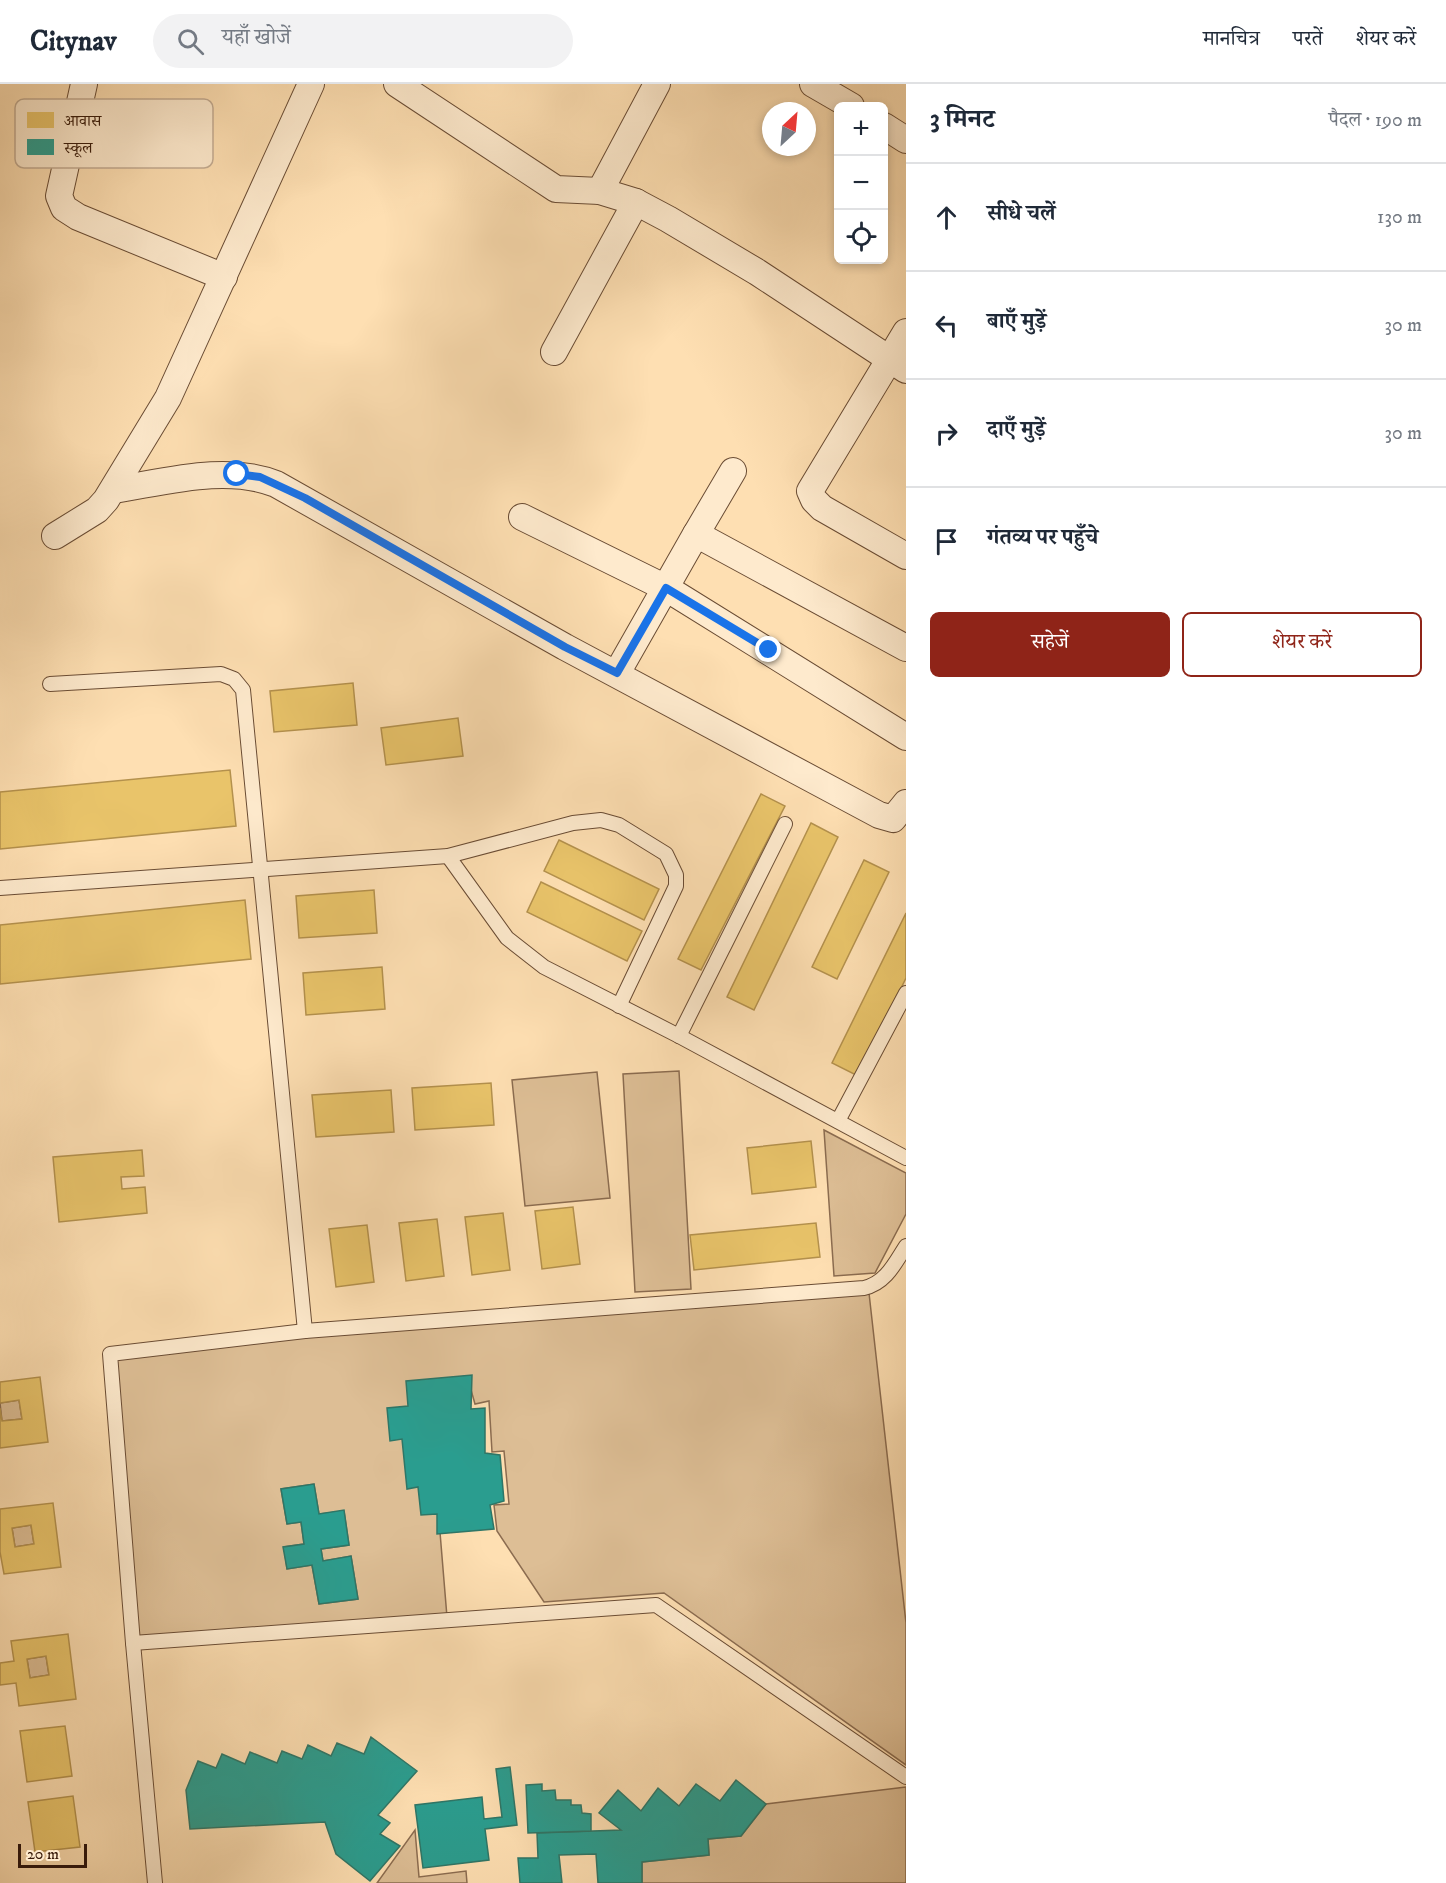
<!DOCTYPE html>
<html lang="hi">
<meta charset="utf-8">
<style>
body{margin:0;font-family:"IM FELL DW Pica","Noto Serif Devanagari",serif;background:#f2f2f3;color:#1f2937}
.controls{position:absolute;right:18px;top:18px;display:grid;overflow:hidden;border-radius:9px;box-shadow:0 3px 9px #0003}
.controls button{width:54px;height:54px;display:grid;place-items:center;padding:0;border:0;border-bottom:2px solid #e0e1e3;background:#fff;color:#1f2937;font:30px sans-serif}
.compass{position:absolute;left:762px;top:18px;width:54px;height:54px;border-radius:50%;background:#fff;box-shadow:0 3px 9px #0003;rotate:26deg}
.scale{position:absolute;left:18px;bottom:15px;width:69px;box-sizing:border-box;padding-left:6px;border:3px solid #391b0a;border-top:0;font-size:16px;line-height:21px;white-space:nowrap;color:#391b0a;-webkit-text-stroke:4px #feeacd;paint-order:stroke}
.stop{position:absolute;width:18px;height:18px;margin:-14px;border:4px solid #1a73e8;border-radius:50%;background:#fff}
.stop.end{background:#1a73e8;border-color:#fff;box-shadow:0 2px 6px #0008}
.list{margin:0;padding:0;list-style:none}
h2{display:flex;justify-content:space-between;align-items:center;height:78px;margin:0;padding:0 24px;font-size:26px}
h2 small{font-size:20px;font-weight:400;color:#747a83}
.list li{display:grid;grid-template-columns:39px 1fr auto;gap:18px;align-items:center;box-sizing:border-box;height:108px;padding:0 24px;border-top:2px solid #e0e1e3}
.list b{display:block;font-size:22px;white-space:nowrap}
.list em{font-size:20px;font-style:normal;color:#747a83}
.actions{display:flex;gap:12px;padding:18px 24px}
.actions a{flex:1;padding:14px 0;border:2px solid #8f2418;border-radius:9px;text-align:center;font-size:21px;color:#8f2418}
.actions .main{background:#8f2418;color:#fff}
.icon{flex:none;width:33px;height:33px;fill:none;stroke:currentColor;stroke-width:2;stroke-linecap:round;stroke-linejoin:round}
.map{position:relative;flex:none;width:906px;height:1799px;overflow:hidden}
header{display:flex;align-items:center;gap:36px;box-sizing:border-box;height:84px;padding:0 30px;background:#fff;border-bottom:2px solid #e0e1e3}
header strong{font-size:28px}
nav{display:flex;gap:33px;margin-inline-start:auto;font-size:21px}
.search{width:420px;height:54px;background:#f2f2f3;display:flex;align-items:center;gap:15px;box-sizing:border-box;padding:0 21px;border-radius:33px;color:#747a83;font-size:22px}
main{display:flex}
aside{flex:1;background:#fff}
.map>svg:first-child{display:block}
.green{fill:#ddbe95;stroke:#8b6c50;stroke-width:1.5;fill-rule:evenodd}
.homes{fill:#e9c46a;stroke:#b4914d;stroke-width:1.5;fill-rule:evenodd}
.schools{fill:#2a9d8f;stroke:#2e7667;stroke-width:1.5}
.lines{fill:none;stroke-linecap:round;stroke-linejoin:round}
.service-casing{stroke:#6a4c34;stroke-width:16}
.minor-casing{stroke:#6a4c34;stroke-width:28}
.service{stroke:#feeacd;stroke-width:14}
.minor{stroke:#feeacd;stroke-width:26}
.route{stroke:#1a73e8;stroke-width:8}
.key{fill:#feeacd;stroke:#c3ac92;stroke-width:1.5}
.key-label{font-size:16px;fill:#391b0a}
</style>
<header>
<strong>Citynav</strong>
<div class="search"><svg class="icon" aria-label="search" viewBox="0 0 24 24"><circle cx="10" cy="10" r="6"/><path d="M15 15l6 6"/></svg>यहाँ खोजें</div>
<nav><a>मानचित्र</a><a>परतें</a><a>शेयर करें</a></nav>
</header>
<main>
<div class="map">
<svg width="906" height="1799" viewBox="0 0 906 1799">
<rect width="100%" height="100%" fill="#fedfb2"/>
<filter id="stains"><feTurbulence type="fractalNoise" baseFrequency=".00333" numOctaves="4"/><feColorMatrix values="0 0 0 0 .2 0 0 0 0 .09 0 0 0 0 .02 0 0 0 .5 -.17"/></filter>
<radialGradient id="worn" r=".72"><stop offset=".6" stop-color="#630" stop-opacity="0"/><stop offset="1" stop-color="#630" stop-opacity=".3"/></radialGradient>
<!-- green -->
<g class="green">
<path d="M679,987L691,1205L635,1208L623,990Z"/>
<path d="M597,988L610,1114L525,1122L512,996Z"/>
<path d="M824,1046L906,1089V1130L875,1189L834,1192Z"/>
<path d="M869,1209L906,1539V1681L664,1509L544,1518L497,1447L494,1421L509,1420L504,1367L492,1368L489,1317L475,1320L468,1295L405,1352L421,1399L438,1424L447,1533L139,1557L112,1270L308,1249ZM314,1400L319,1430L344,1427L349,1461L321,1465L323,1477L351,1472L358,1515L319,1520L312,1481L287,1485L284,1463L304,1460L301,1438L287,1440L281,1405Z"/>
<path d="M19,1316L22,1335L2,1337L0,1319Z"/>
<path d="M31,1441L34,1460L15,1463L12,1444Z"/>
<path d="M46,1572L49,1591L30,1594L27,1575Z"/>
<path d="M906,1703V1799H642V1778L709,1771L708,1755L741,1752L766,1720Z"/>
<path d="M415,1746L419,1793L466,1787L467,1799H377Z"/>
</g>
<!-- homes -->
<g class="homes">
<path d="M353,599L357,641L274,648L270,607Z"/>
<path d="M458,634L463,672L386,681L381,644Z"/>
<path d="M230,686L236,742L0,765V708Z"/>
<path d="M761,710L785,722L701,886L678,875Z"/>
<path d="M811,739L838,753L754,926L727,913Z"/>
<path d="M559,756L659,805L644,836L544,787Z"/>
<path d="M864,776L889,788L837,895L812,883Z"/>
<path d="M541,798L642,847L627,877L527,828Z"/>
<path d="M374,806L377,849L299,854L296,812Z"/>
<path d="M245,816L251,875L0,900V841Z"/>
<path d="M906,829V894L858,992L832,979Z"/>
<path d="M382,883L385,925L306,931L303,889Z"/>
<path d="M491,999L494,1041L415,1046L412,1004Z"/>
<path d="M391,1006L394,1048L316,1053L312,1011Z"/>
<path d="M811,1057L816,1103L752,1110L747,1064Z"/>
<path d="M142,1066L144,1092L121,1093L122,1105L145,1103L147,1129L59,1138L53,1073Z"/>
<path d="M573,1123L580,1180L542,1185L535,1127Z"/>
<path d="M503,1129L510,1186L472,1191L465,1133Z"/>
<path d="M437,1135L444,1192L406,1197L399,1139Z"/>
<path d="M816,1139L820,1173L694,1186L690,1151Z"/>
<path d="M367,1141L374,1198L336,1203L329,1145Z"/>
<path d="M40,1293L48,1358L0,1364V1324L2,1337L22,1335L19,1316L0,1319V1298Z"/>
<path d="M53,1419L61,1483L4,1490L0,1468V1425ZM31,1441L34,1460L15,1463L12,1444Z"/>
<path d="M68,1550L76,1615L19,1622L16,1599L0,1601V1579L14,1577L11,1557ZM46,1572L49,1591L30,1594L27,1575Z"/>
<path d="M65,1642L72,1692L27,1698L20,1647Z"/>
<path d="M73,1712L80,1763L35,1768L28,1718Z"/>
</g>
<!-- schools -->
<g class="schools">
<path d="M472,1291L471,1325L485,1324V1369L500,1371L504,1417L490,1421L494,1445L437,1450V1430L421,1431L418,1403L407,1405L402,1355L390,1357L387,1324L408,1322L406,1297Z"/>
<path d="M314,1400L319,1430L344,1426L349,1461L321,1465L323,1477L351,1472L358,1515L319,1520L312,1481L287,1485L283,1463L304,1460L301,1438L287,1440L281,1405Z"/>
<path d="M371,1653L417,1687L378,1731L390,1739L380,1750L400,1762L370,1797L336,1770L325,1738L190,1745L186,1706L198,1677L216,1684L222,1670L245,1680L250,1668L277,1679L282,1667L302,1675L308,1661L331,1672L337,1659L364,1670Z"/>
<path d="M510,1683L517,1741L485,1745L489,1776L423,1784L415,1721L482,1713L484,1735L502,1733L496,1685Z"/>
<path d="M736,1696L766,1720L741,1752L708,1755L709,1771L642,1778V1799H598L596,1770L559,1771L562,1799H520L518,1774H538L537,1749L621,1746L599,1729L618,1706L641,1727L658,1704L679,1722L696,1700L720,1717Z"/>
<path d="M542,1700V1707L555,1706L556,1716H571V1721H581L582,1729L591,1730V1747L528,1749L526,1701Z"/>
</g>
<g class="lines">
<defs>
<g id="service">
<path d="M50,600L221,590L234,595L243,606L305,1247"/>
<path d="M448,772L507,854L544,883L679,952L906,1074"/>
<path d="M0,804L448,772L573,739L601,736L619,741L666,770L676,791V802L619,922"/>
<path d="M679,952L785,740"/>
<path d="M838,1037L906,909"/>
<path d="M133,1559L656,1521L906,1693"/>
<path d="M155,1799L133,1559L110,1270L305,1247L864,1204C886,1199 895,1179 906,1162"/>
</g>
<g id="minor">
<path d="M84,0L59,112L64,124L78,133L224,193"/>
<path d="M397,0L556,105L600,107L636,118L668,135L757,188L906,286"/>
<path d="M813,0L851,22"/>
<path d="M884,42L906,56"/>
<path d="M600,107L657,0"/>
<path d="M906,248L810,407L814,416L822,424L906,472"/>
<path d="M554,268L636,118"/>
<path d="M113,406C165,398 226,380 276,400L565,563L879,731L893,735L906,719"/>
<path d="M522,433L666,504L906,653"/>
<path d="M696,450L733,387"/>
<path d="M55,452L97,426L106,416L168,314L311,0"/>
<path d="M617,589L696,450L906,564"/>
</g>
</defs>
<!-- service casing -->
<use href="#service" class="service-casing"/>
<!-- minor casing -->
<use href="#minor" class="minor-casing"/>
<!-- service -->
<use href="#service" class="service"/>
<!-- minor -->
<use href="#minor" class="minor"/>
</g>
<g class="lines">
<!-- route -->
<path class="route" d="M237,390L260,393L305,414L565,563L617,589L666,504L769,566"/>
</g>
<!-- legend -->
<rect x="15" y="15" width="198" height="69" rx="9" class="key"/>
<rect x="27" y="28" width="27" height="16" fill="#e9c46a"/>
<rect x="27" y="55" width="27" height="16" fill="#2a9d8f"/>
<g class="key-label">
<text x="64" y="42">आवास</text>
<text x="64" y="69">स्कूल</text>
</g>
<rect width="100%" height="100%" filter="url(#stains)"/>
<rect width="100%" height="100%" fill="url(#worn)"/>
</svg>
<div class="controls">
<button>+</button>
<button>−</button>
<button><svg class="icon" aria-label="locate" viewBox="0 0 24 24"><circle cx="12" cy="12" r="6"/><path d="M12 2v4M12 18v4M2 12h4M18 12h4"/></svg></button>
</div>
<svg class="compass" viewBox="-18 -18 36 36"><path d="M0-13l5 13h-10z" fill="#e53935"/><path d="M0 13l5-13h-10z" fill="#747a83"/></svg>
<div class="scale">20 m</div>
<div class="stop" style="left:237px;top:390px"></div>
<div class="stop end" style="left:769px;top:566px"></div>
</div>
<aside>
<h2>3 मिनट<small>पैदल · 190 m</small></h2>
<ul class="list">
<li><svg class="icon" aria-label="ahead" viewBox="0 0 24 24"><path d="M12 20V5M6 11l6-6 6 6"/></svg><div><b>सीधे चलें</b></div><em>130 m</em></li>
<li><svg class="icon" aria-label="left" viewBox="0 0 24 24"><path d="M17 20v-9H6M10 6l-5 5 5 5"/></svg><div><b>बाएँ मुड़ें</b></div><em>30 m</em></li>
<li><svg class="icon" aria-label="right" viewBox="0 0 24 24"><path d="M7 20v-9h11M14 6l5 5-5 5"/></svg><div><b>दाएँ मुड़ें</b></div><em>30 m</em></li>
<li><svg class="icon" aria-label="arrive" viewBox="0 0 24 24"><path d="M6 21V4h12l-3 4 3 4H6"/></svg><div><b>गंतव्य पर पहुँचे</b></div></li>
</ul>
<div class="actions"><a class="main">सहेजें</a><a>शेयर करें</a></div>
</aside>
</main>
